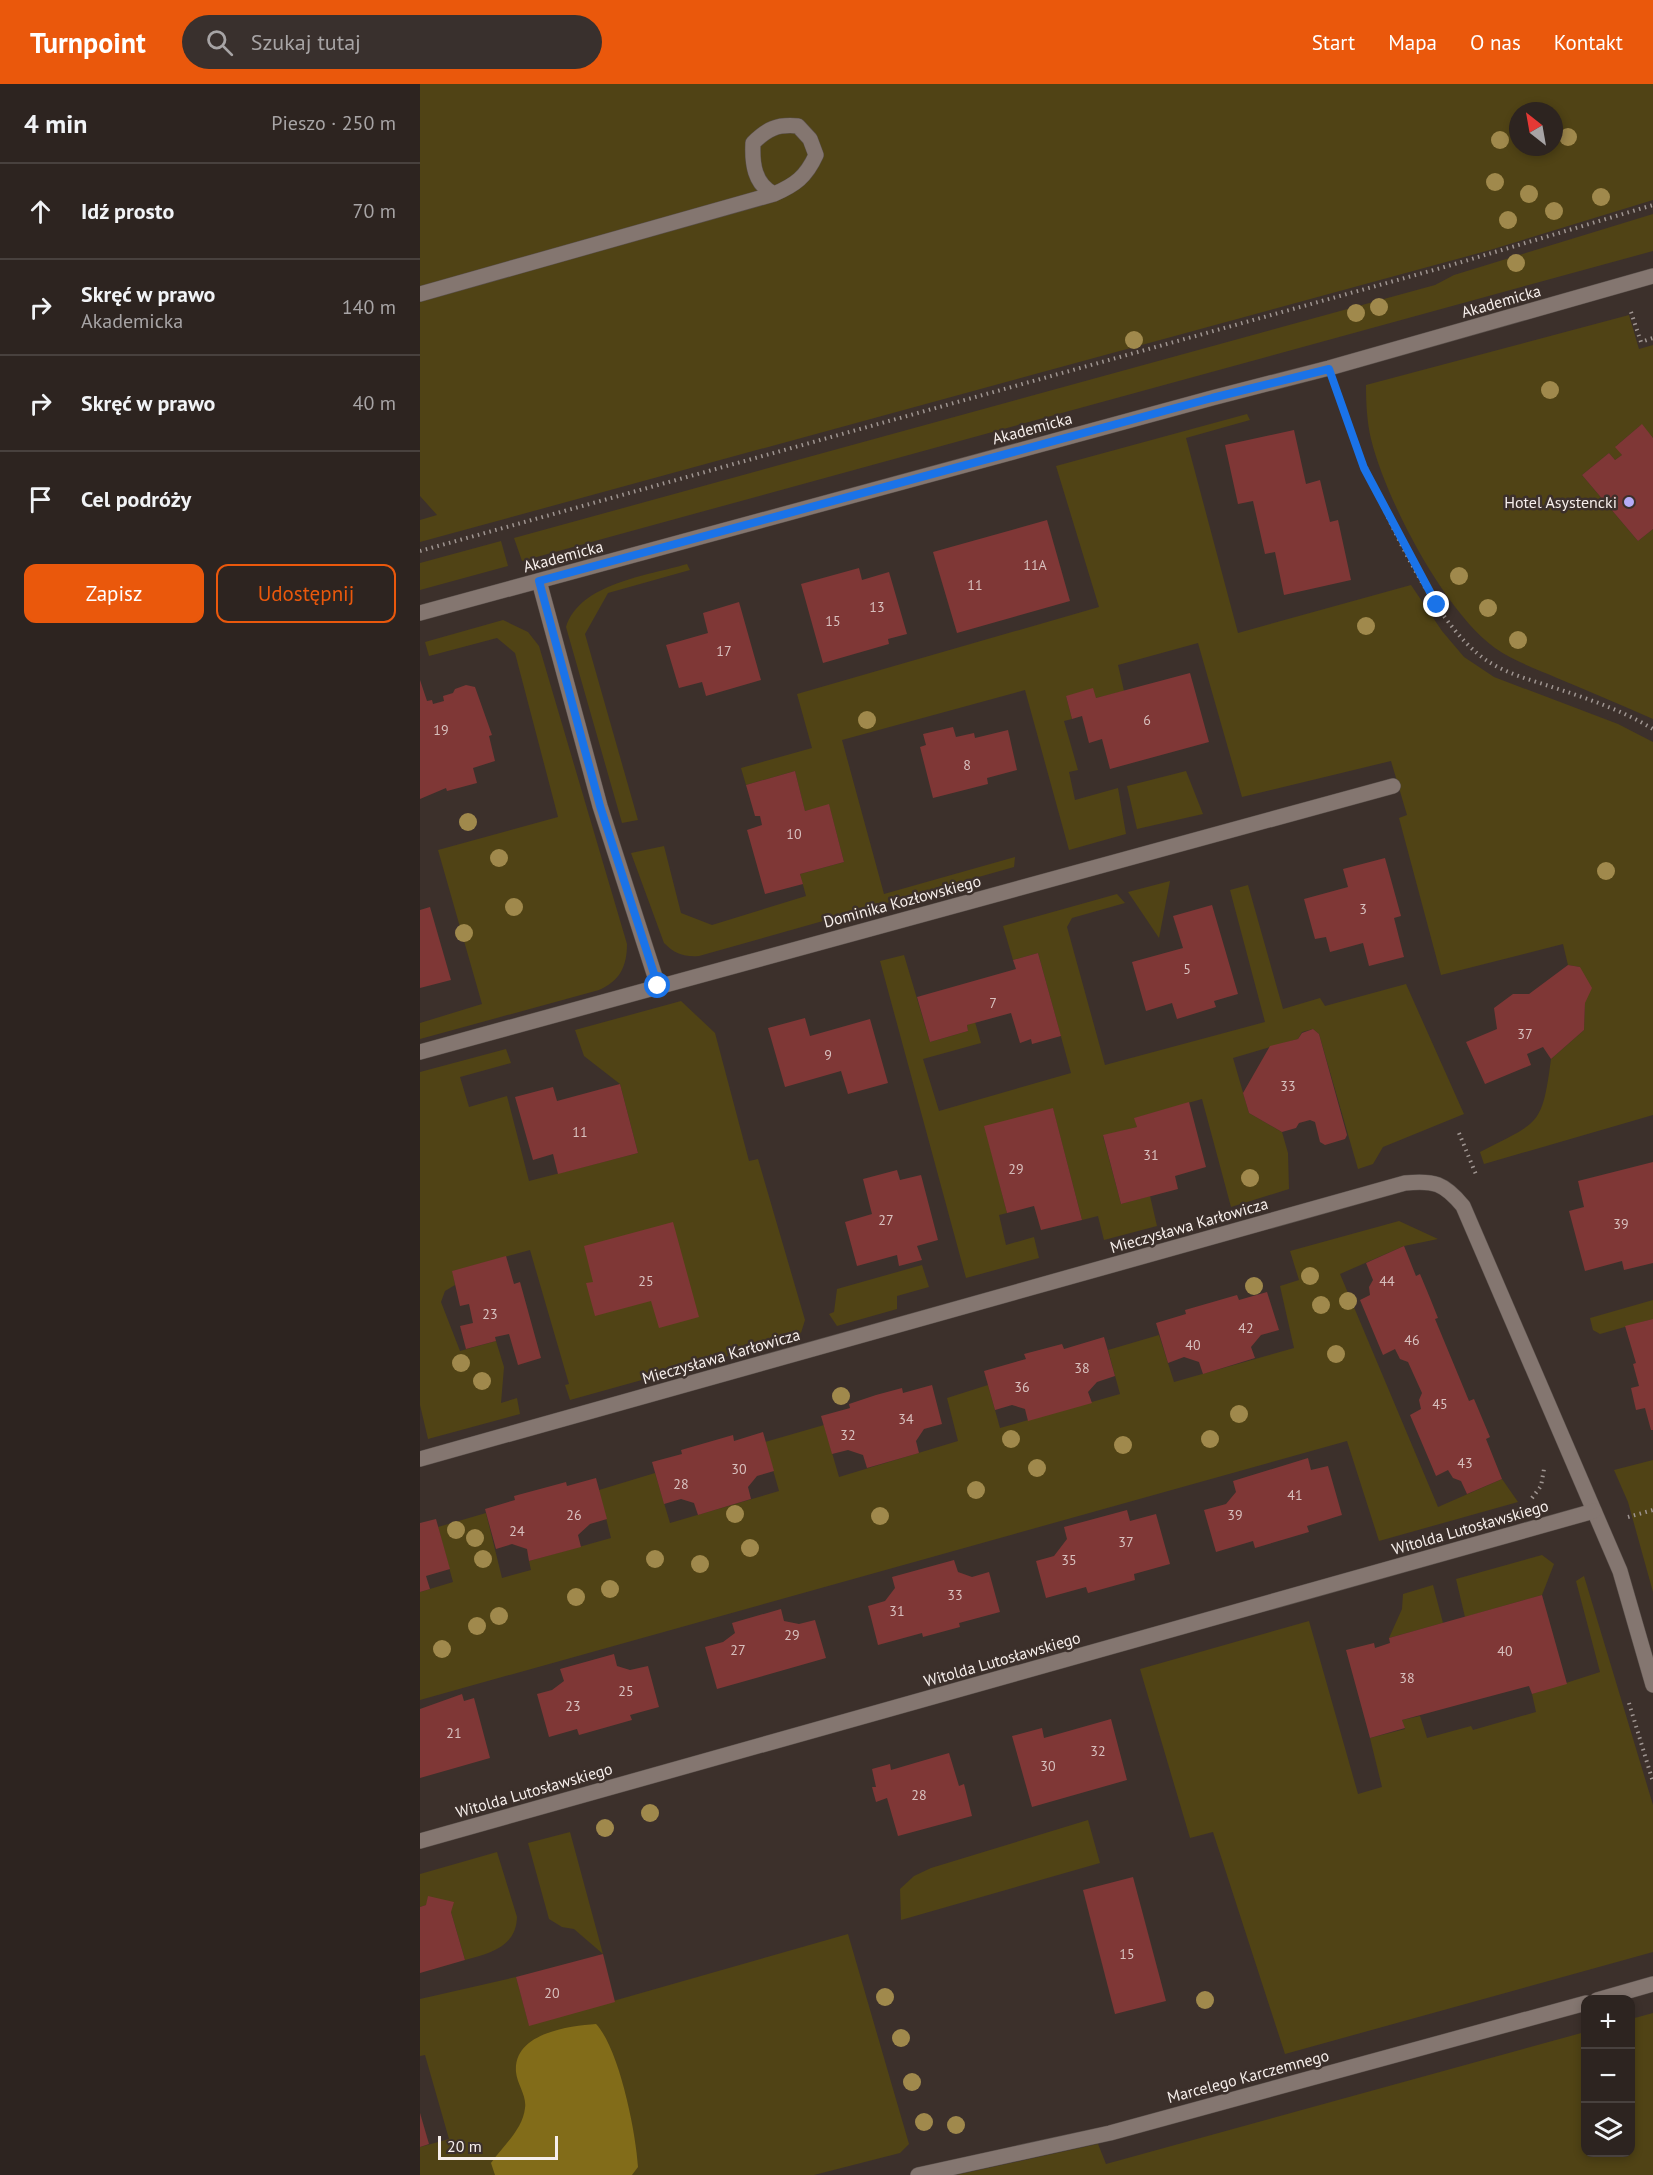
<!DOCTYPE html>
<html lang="pl">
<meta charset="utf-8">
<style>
body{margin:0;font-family:"PT Sans",sans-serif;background:#39302d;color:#f1f3f6}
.controls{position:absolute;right:18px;bottom:18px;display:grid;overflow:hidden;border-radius:12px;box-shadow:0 3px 9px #0003}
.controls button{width:54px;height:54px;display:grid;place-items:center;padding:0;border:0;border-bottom:2px solid #48413e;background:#2d2420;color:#f1f3f6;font:30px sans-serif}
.compass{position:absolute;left:1089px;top:18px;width:54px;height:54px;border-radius:50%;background:#2d2420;box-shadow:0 3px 9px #0003;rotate:329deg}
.scale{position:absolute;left:18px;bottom:15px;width:120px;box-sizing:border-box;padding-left:6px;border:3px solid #f6eeeb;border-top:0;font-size:16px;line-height:21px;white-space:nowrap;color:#f6eeeb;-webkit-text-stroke:4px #3c302b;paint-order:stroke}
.stop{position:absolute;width:18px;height:18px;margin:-14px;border:4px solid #1a73e8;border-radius:50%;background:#fff}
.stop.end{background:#1a73e8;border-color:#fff;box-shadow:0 2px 6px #0008}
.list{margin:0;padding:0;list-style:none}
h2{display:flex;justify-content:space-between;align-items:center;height:78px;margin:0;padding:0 24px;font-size:26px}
h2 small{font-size:20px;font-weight:400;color:#a7a4a5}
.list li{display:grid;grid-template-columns:39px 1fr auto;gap:18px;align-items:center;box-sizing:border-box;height:96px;padding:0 24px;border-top:2px solid #48413e}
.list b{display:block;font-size:22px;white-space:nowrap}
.list p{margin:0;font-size:20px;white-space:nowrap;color:#a7a4a5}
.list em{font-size:20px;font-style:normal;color:#a7a4a5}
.actions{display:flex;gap:12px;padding:18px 24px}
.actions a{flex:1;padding:14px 0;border:2px solid #ea580c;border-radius:12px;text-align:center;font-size:21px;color:#ea580c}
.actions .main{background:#ea580c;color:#fff}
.icon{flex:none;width:33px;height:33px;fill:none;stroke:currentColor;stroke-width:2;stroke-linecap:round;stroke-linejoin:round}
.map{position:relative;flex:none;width:1233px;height:2091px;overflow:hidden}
header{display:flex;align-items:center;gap:36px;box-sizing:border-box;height:84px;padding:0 30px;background:#ea580c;color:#fff}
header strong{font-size:28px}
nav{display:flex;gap:33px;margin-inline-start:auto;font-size:21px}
.search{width:420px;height:54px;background:#39302d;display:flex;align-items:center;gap:15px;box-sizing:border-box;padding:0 21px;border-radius:33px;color:#a7a4a5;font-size:22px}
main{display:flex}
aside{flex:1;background:#2d2420}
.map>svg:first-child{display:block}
.green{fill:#504315;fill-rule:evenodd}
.forest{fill:#826c19}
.building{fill:#7f3736}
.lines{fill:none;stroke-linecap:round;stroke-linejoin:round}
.minor-casing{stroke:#5a504b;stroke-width:16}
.path{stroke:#9f9591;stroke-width:4;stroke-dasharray:1.5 4.5;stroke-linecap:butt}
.minor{stroke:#847670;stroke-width:15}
.tree{fill:#a0894c}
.route{stroke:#1a73e8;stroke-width:8}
.poi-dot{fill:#b6acf8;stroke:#3c302b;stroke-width:2}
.labels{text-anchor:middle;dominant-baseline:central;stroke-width:5;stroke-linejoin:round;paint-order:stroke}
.number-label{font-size:14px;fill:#d8c0be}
.street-label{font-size:16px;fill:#f6eeeb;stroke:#3c302b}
.poi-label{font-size:16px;fill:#f6eeeb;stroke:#3c302b;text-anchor:end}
</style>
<header>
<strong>Turnpoint</strong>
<div class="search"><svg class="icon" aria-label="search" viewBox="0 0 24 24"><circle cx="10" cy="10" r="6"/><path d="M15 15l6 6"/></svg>Szukaj tutaj</div>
<nav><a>Start</a><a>Mapa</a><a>O nas</a><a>Kontakt</a></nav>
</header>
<main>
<aside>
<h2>4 min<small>Pieszo · 250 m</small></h2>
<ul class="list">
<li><svg class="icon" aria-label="ahead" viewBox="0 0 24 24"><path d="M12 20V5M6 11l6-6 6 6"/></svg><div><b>Idź prosto</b></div><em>70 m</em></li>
<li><svg class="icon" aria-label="right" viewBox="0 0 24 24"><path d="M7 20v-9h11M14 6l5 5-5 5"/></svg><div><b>Skręć w prawo</b><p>Akademicka</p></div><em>140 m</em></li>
<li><svg class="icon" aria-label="right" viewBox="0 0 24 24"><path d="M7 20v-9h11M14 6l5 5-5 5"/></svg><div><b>Skręć w prawo</b></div><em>40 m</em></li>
<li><svg class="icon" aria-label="arrive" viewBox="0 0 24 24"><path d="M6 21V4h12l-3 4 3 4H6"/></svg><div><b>Cel podróży</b></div></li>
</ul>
<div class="actions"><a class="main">Zapisz</a><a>Udostępnij</a></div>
</aside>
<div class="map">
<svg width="1233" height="2091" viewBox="0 0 1233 2091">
<rect width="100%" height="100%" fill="#3c302b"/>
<!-- green -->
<g class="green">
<path d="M0,0H1233V116L1070,166L0,458V436L17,431L0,412ZM1098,27H1134V63H1098Z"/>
<path d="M1233,130V167L102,477L94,454L1015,201L1034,191Z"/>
<path d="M1209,231L1219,265L1233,261V354L1221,341L1196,362L1202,371L1195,376L1189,369L1162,391L1218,457L1233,445V635C1201,621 1169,607 1137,594C1117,585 1093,577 1075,564C1024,527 966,416 951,355C947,338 946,319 946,301Z"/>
<path d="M827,330L830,336L766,354L818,549L991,501L1022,547L1044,573L1074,593L1198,640L1233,658V1031L1064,1080L1060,1068C1119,1037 1122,1044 1131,975L1164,946L1165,919L1160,883L1148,881L1143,860L1021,891L979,734L987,731L971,677L822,713L778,559L698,581L704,607L676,614L646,612L652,635L644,637L658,686L649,688L655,716L698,704L706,750L649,766L605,606L422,656L464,810L595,773L594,783L279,872C264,873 255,870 244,859L211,769L244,762L261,829L292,841L386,812L380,790L424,778L409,721L385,727L375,687L326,701L321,684L392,664L377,610L679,523L636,382Z"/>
<path d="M81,457L88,482L0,506V479Z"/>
<path d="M267,480L270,486L188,509L165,550L218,736L202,739L146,543C160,499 227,492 267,480Z"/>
<path d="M83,536L108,548L119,562L207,860C207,882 200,897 179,906L0,955V939L62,920L18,766L138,733L95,569L77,554L9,572L5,558Z"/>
<path d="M766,687L783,730L717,745L707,702Z"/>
<path d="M750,797L739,854L708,808Z"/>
<path d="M828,801L863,925L900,914L905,922L986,900L1044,1030L963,1063L953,1080L938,1085L899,950L893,945L882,948L878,955L813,974L829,1029L862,1048L868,1069L869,1105L811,1123L782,1015L715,1034L717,1043L683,1052L701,1120L730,1112L737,1142L684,1156L678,1132L662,1136L633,1025L565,1043L587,1129L579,1131L586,1161L614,1153L619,1174L546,1194L460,877L484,871L510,958L548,947L547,941L555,938L561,959L503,975L519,1027L651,989L618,869L593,876L583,842L697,810L705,819L652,834L647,843L685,981L845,938L810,806Z"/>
<path d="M261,917L295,949L329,1077L338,1075L385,1236L380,1252L150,1316L145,1301L149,1300L110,1166L33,1187L35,1201L25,1207L21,1218L40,1267L76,1257L84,1283L81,1319L97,1314L100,1330L8,1355L0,1321V988L86,965L91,979L40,993L49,1023L87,1012L109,1097L218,1069L200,1000L164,972L155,946Z"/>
<path d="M979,1137L1018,1155L984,1162L920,1190L1018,1423L1082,1395L1098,1418L959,1457L927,1357L0,1616V1508L33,1498L18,1443L66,1429L82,1494L111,1486L109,1477L191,1454L179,1406L235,1389L250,1439L359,1407L345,1358L404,1341L419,1393L538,1357L527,1314L568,1301L580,1344L700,1310L688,1266L739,1251L754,1298L874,1264L860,1202L879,1196L870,1167Z"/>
<path d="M502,1181L509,1203L477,1212V1225L417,1242L409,1230L414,1228L417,1205Z"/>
<path d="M1233,1216V1235L1180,1250L1173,1246L1170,1234Z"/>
<path d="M1233,1376V1508L1208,1418L1194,1386Z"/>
<path d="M1122,1471L1134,1480L1122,1511L1045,1533L1036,1495Z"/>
<path d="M1164,1492L1233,1721V1868L865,1970L793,1748L770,1754L720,1585L889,1537L938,1710L962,1703L950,1654L985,1645L982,1636L1000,1632L1007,1654L1051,1642L1053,1646L1116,1628L1112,1610L1180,1588L1156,1497Z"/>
<path d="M1013,1501L1023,1539L969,1554L982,1525L983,1510Z"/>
<path d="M668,1736L680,1779L481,1836L480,1805L494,1792L511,1784Z"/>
<path d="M150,1748L183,1870L154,1845L142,1843L129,1835L108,1759Z"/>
<path d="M77,1768L97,1833C96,1864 69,1869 45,1876L31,1828L6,1821L0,1823V1790Z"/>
<path d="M428,1850L489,2060L480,2069L394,2091H0V2063L29,2055L5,1971L0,1972V1915L96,1893L109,1941Z"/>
<path d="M1233,1929V2091H536L678,2060L686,2080L1165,1948L1166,2068H1210L1211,1935Z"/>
</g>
<!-- forest -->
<path class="forest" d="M176,1940C199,1964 216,2048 218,2083L212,2091H75L71,2079C83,2062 103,2045 105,2024C107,2012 97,2000 96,1988C93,1949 149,1942 176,1940Z"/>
<!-- building -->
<g class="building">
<path d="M1222,340L1233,354V445L1218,457L1162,391L1189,369L1195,376L1202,371L1195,363Z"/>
<path d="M874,346L886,400L900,396L910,438L918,436L931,496L864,511L855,468L845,470L833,417L818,420L805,361Z"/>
<path d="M627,436L650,517L537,549L513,468Z"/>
<path d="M439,484L442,496L469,488L487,550L468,555L469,560L403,579L381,500Z"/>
<path d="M319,518L341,596L286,612L282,598L259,604L246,561L288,549L283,529Z"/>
<path d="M770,589L789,658L690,685L682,655L669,659L662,632L652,635L646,612L673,604L676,614Z"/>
<path d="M0,596L7,617L12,616L13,620L24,617L23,612L33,609L35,605L46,601L55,603L72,651L69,652L75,677L53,684L57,699L27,707L26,704L0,715Z"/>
<path d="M533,643L536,653L554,649L555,654L588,646L597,686L567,694L568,700L513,714L500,663L506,661L503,650Z"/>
<path d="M375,687L385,727L409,720L424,778L380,790L383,800L345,810L327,746L342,741L340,732H335L326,701Z"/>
<path d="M965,774L981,832L974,834L984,873L949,882L943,859L910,868L906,853L895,855L884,815L928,803L923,785Z"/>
<path d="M792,821L818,910L794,917L796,923L757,935L752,919L726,927L712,878L763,864L753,832Z"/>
<path d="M10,823L31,896L0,904V826Z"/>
<path d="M618,869L641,952L612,960L611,955L600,959L591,929L547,941L548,947L510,958L497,913L596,885L593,876Z"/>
<path d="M1148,881L1160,883L1172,904L1165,919L1164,946L1131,975L1123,963L1107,970L1111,981L1065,1000L1046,958L1077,945L1074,924L1093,910H1109Z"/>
<path d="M385,934L390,952L450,935L468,999L428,1010L421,987L365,1003L348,944Z"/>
<path d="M893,945L899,950L927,1051L925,1055L905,1061L900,1058L895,1038L890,1036L879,1039L876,1044L862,1048L829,1029L823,1009L850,962L878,955L882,949Z"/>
<path d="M200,1000L218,1069L138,1090L133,1070L113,1076L95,1013L133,1003L137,1017Z"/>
<path d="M769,1018L786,1083L755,1092L758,1105L701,1120L683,1051L717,1043L714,1034Z"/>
<path d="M633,1024L662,1136L621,1146L614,1122L587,1129L564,1042Z"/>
<path d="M1233,1078V1179L1204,1186L1202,1177L1165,1187L1149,1127L1164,1123L1158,1097Z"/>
<path d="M477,1086L480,1096L501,1091L518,1156L497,1162L502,1176L479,1182L477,1171L437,1182L425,1138L452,1130L443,1095Z"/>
<path d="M253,1138L279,1233L239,1244L231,1217L175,1232L166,1199L173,1198L164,1162Z"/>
<path d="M984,1162L996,1192L1000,1190L1010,1214L1018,1234L1015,1235L1049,1317L1054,1315L1070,1353L1066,1355L1082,1395L1047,1410L1041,1397L1033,1394L1028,1386L1016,1392L990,1331L1001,1325L999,1316L1002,1309L988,1278L980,1275L975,1265L963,1271L940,1216L950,1211L949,1203L953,1196L946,1179Z"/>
<path d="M86,1172L94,1200L100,1198L121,1274L98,1281L89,1250L75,1253L76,1257L46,1265L40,1242L53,1239L49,1220L40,1222L32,1187Z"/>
<path d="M847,1208L859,1246L841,1251L831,1263L835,1274L783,1290L779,1278L764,1273L748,1279L736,1239L766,1230L765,1226L817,1211L819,1216Z"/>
<path d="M1233,1235V1346H1231L1225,1324L1216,1326L1211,1304L1219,1302L1213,1280L1216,1279L1205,1242Z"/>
<path d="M684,1253L695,1292L677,1298L668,1308L672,1319L608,1337L605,1325L592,1321L575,1326L564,1287L606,1275L604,1270L642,1260L644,1265Z"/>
<path d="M512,1301L522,1340L504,1345L496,1357L499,1369L447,1384L443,1371L428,1366L412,1370L401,1332L430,1324L429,1320L456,1311L482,1304L483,1309Z"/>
<path d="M343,1348L354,1387L337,1392L328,1403L331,1415L278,1431L274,1419L261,1415L244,1420L232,1378L262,1370L261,1366L313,1351L314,1357Z"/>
<path d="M888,1374L891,1386L908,1382L922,1431L887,1442L889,1448L835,1464L833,1457L796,1468L784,1426L806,1420L816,1408L813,1397Z"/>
<path d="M176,1394L187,1435L170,1440L158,1451L161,1463L109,1477L107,1465L92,1460L76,1465L65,1425L95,1416L94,1412L146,1398L147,1402Z"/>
<path d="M707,1426L710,1437L736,1430L750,1480L714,1490L715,1496L668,1509L666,1503L626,1514L616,1477L634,1472L647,1455L644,1443Z"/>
<path d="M16,1435L30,1485L6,1492L10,1505L0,1508V1439Z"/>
<path d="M534,1476L538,1488L552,1493L569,1488L580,1528L539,1539L540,1543L503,1553L502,1549L458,1561L448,1522L465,1517L475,1504L472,1493Z"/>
<path d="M1122,1511L1147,1600L1112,1610L1109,1602L1045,1619L982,1636L985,1644L950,1654L926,1566L954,1559L955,1564L970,1559L969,1554Z"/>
<path d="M361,1525L364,1537L379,1540L395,1536L406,1574L297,1605L285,1563L303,1558L315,1549L312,1539Z"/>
<path d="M194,1570L197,1582L210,1586L228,1582L239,1623L210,1631L212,1636L159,1651L157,1645L129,1653L117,1610L132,1606L144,1597L140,1585Z"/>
<path d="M42,1610L44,1617L54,1614L70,1674L0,1694V1625Z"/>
<path d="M691,1635L707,1696L612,1723L592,1652L622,1644L624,1654Z"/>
<path d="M529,1669L539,1702L544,1700L552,1732L478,1752L467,1714L456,1718L452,1703H456L452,1685L470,1680L471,1686Z"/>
<path d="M713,1793L746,1917L695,1930L663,1806Z"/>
<path d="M8,1812L34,1818L31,1828L45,1876L0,1889V1823L6,1821Z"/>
<path d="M183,1870L195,1918L109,1942L96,1893Z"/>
<path d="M0,2029L9,2060L0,2063Z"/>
</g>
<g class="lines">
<defs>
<g id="minor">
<path d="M0,210L354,110C375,101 386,93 396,71L390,55L378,42C357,40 347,45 333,59C332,79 334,100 354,110"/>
<path d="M119,497L180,722L238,902"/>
<path d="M0,529L792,314L909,284L1233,192"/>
<path d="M0,968L973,702"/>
<path d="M0,1375L985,1099C1014,1096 1024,1099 1043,1122L1200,1487L1233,1601"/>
<path d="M0,1757L1174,1427"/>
<path d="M1177,1916L1233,1900"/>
<path d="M498,2091L690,2049L1166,1919"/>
</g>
</defs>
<!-- minor casing -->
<use href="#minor" class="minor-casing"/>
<!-- path -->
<g class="path">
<path d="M1211,228L1221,258L1233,254"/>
<path d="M918,311C943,381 1005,538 1069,578C1088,590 1111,596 1132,603C1166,614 1202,626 1233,645"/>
<path d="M0,467L1028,182L1233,121"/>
<path d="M1039,1049L1057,1093"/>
<path d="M1112,1414L1121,1402L1124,1385"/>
<path d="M1208,1433L1233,1426"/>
<path d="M1209,1619L1233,1698"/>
</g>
<!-- minor -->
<use href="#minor" class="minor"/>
</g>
<!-- trees -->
<g class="tree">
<circle cx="1148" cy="53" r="9"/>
<circle cx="1080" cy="56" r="9"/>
<circle cx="1075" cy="98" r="9"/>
<circle cx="1109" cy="110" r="9"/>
<circle cx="1181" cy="113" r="9"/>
<circle cx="1134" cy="127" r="9"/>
<circle cx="1088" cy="136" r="9"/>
<circle cx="1096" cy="179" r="9"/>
<circle cx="959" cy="223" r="9"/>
<circle cx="936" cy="229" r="9"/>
<circle cx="714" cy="256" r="9"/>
<circle cx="1130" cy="306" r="9"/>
<circle cx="1039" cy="492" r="9"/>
<circle cx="1068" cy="524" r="9"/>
<circle cx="946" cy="542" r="9"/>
<circle cx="1098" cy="556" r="9"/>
<circle cx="447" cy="636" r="9"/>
<circle cx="48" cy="738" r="9"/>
<circle cx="79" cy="774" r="9"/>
<circle cx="1186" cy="787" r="9"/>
<circle cx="94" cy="823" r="9"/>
<circle cx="44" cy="849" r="9"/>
<circle cx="830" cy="1094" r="9"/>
<circle cx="890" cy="1192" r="9"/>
<circle cx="834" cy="1202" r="9"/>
<circle cx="928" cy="1217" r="9"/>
<circle cx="901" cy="1221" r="9"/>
<circle cx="916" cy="1270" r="9"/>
<circle cx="41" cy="1279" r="9"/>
<circle cx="62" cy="1297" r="9"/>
<circle cx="421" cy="1312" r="9"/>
<circle cx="819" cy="1330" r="9"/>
<circle cx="591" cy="1355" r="9"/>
<circle cx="790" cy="1355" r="9"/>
<circle cx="703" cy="1361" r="9"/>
<circle cx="617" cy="1384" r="9"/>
<circle cx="556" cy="1406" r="9"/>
<circle cx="315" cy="1430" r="9"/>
<circle cx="460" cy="1432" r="9"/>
<circle cx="36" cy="1446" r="9"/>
<circle cx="55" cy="1454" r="9"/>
<circle cx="330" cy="1464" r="9"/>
<circle cx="63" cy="1475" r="9"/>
<circle cx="235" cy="1475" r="9"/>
<circle cx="280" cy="1480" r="9"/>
<circle cx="190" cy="1505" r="9"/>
<circle cx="156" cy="1513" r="9"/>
<circle cx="79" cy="1532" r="9"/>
<circle cx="57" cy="1542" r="9"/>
<circle cx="22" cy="1565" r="9"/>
<circle cx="230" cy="1729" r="9"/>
<circle cx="185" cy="1744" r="9"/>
<circle cx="465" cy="1913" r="9"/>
<circle cx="785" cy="1916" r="9"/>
<circle cx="481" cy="1954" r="9"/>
<circle cx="492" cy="1998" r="9"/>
<circle cx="504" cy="2038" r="9"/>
<circle cx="536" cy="2041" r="9"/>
</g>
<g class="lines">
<!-- route -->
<path class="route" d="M238,902L180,722L119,497L792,314L909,285L944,384L1017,521"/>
</g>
<!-- markers -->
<circle class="poi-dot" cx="1209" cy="418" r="6"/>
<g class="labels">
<!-- number labels -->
<g class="number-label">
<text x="615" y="481">11A</text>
<text x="555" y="501">11</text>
<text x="457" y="523">13</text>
<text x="413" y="537">15</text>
<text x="304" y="567">17</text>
<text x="727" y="636">6</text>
<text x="21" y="646">19</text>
<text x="547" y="681">8</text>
<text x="374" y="750">10</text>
<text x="943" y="825">3</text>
<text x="767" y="885">5</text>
<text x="573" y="919">7</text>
<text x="1105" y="950">37</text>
<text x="408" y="971">9</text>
<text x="868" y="1002">33</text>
<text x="160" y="1048">11</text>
<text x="731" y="1071">31</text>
<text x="596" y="1085">29</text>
<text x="466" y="1136">27</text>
<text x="1201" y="1140">39</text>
<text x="226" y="1197">25</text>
<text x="967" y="1197">44</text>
<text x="70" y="1230">23</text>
<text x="826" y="1244">42</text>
<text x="992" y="1256">46</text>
<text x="773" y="1261">40</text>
<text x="662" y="1284">38</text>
<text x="602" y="1303">36</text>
<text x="1020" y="1320">45</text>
<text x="486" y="1335">34</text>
<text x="428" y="1351">32</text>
<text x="1045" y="1379">43</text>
<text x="319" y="1385">30</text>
<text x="261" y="1400">28</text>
<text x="875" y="1411">41</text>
<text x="154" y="1431">26</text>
<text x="815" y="1431">39</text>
<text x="97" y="1447">24</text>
<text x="706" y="1458">37</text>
<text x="649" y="1476">35</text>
<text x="535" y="1511">33</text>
<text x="477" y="1527">31</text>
<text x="372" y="1551">29</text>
<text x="318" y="1566">27</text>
<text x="1085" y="1567">40</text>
<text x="987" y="1594">38</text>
<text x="206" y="1607">25</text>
<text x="153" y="1622">23</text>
<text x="34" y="1649">21</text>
<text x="678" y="1667">32</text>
<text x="628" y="1682">30</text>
<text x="499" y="1711">28</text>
<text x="707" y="1870">15</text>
<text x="132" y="1909">20</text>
</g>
<!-- street labels -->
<g class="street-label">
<text transform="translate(1081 217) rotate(-16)">Akademicka</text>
<text transform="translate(612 344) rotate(-15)">Akademicka</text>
<text transform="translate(143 472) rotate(-15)">Akademicka</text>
<text transform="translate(482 817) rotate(-15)">Dominika Kozłowskiego</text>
<text transform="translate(769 1141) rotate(-16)">Mieczysława Karłowicza</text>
<text transform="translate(301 1272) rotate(-16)">Mieczysława Karłowicza</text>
<text transform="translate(1050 1443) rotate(-16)">Witolda Lutosławskiego</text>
<text transform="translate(582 1575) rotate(-16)">Witolda Lutosławskiego</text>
<text transform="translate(114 1706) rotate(-16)">Witolda Lutosławskiego</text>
<text transform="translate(828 1992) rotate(-15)">Marcelego Karczemnego</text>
</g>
<!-- poi labels -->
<g class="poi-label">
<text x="1197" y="418">Hotel Asystencki</text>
</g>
</g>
</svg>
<div class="controls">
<button>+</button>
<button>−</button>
<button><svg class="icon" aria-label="layers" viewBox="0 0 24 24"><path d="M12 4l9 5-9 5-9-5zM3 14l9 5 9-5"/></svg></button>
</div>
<svg class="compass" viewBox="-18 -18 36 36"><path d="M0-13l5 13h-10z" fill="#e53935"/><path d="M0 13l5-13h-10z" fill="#a7a4a5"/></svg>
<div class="scale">20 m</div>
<div class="stop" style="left:238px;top:902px"></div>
<div class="stop end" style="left:1017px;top:521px"></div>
</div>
</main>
